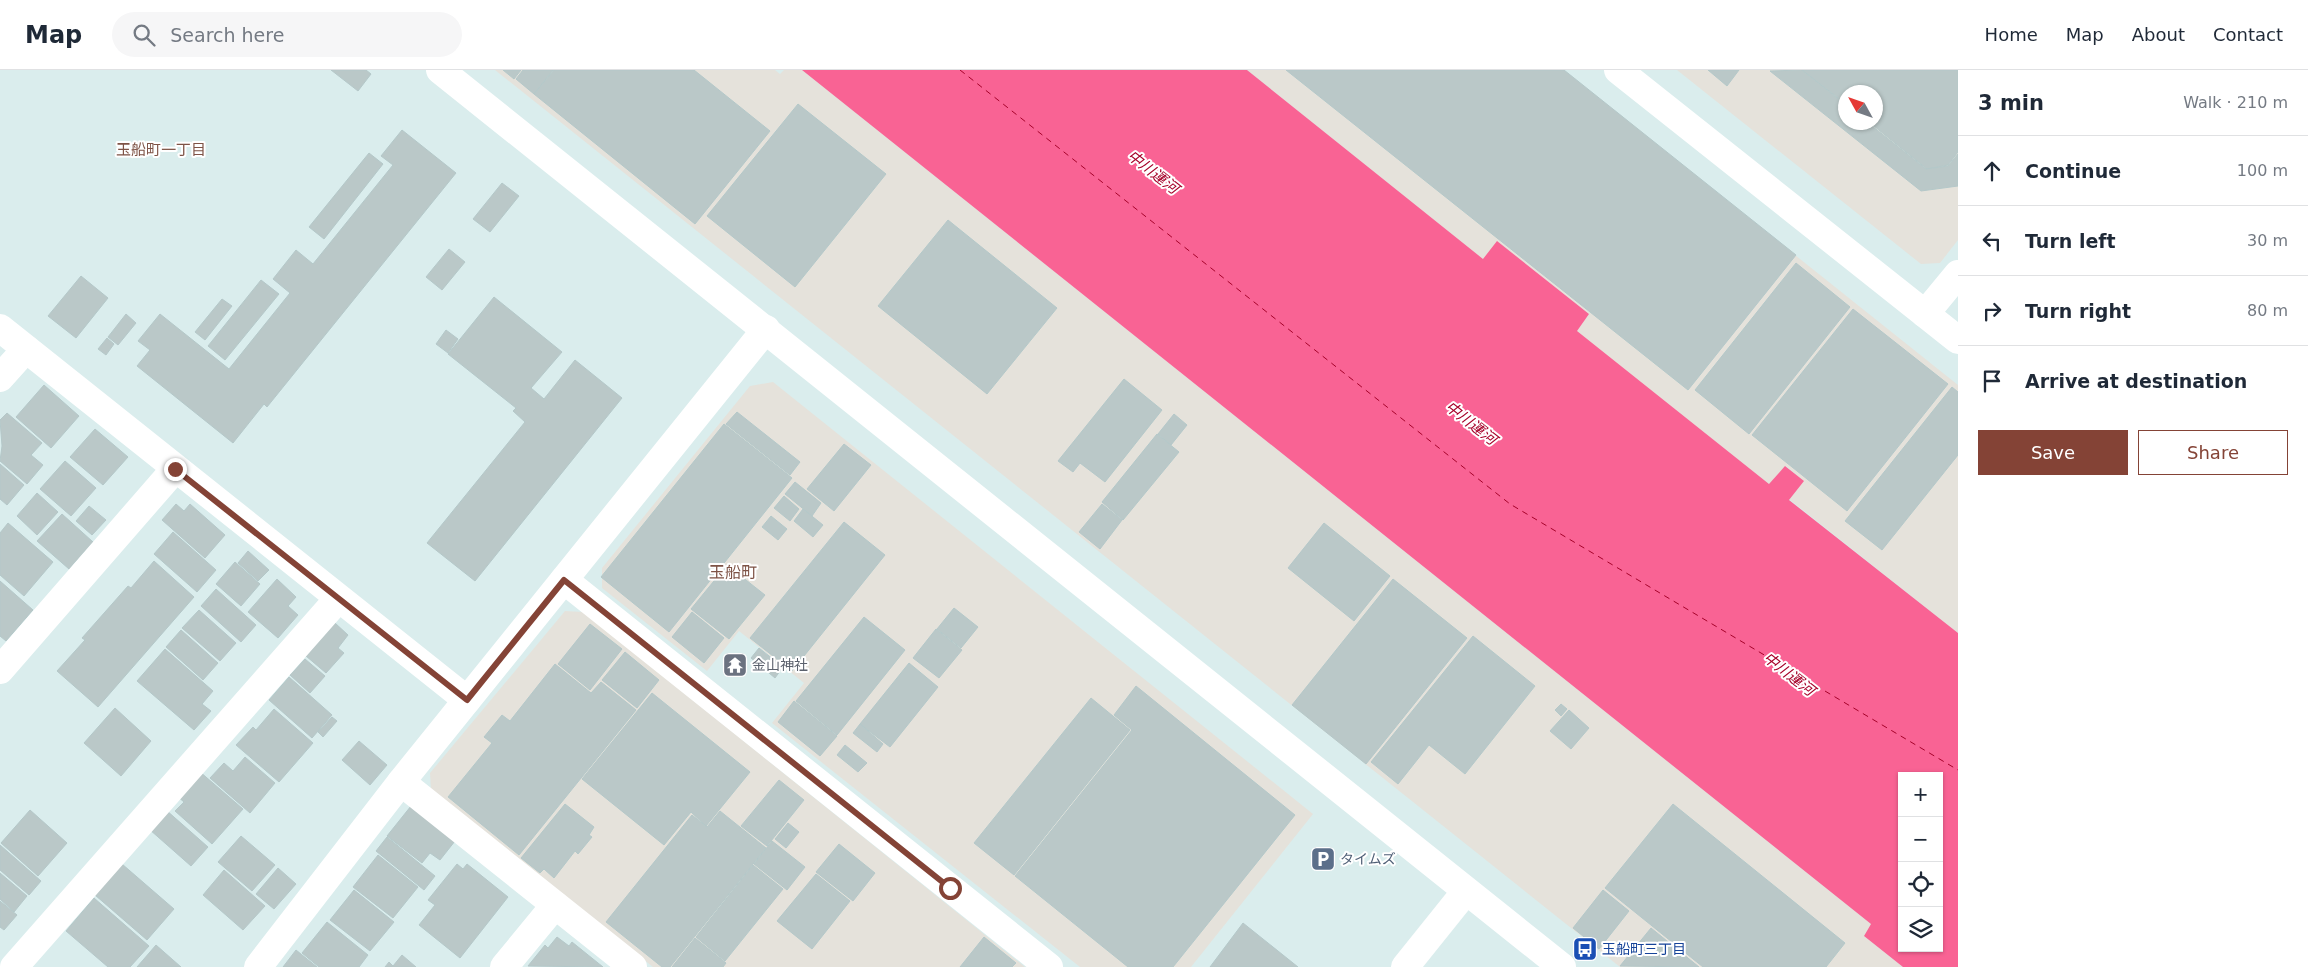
<!DOCTYPE html>
<meta charset="utf-8">
<style>
body{margin:0;font-family:"DejaVu Sans","Noto Sans JP",sans-serif;background:#f6f6f7;color:#1f2937}
.controls{position:absolute;right:15px;bottom:15px;display:grid;overflow:hidden;border-radius:0px;box-shadow:0 1px 4px #0004}
.controls button{width:45px;height:45px;display:grid;place-items:center;padding:0;border:0;border-bottom:1px solid #e0e1e3;background:#fff;color:#1f2937;font:25px sans-serif}
.compass{position:absolute;left:1838px;top:15px;width:45px;height:45px;border-radius:50%;background:#fff;box-shadow:0 1px 4px #0004;rotate:310deg}
.stop{position:absolute;width:15px;height:15px;margin:-11px;border:4px solid #844336;border-radius:50%;background:#fff}
.stop.end{background:#844336;border-color:#fff;box-shadow:0 1px 5px #0008}
.list{margin:0;padding:0;list-style:none}
h2{display:flex;justify-content:space-between;align-items:center;height:65px;margin:0;padding:0 20px;font-size:21px}
h2 small{font-size:16px;font-weight:400;color:#747a83}
.list li{display:grid;grid-template-columns:32px 1fr auto;gap:15px;align-items:center;box-sizing:border-box;height:70px;padding:0 20px;border-top:1px solid #e0e1e3}
.list b{display:block;font-size:19px;white-space:nowrap}
.list em{font-size:16px;font-style:normal;color:#747a83}
.actions{display:flex;gap:10px;padding:15px 20px}
.actions a{flex:1;padding:11px 0;border:1px solid #844336;border-radius:0px;text-align:center;font-size:18px;color:#844336}
.actions .main{background:#844336;color:#fff}
.icon{flex:none;width:28px;height:28px;fill:none;stroke:currentColor;stroke-width:2;stroke-linecap:round;stroke-linejoin:round}
.map{position:relative;flex:none;width:1958px;height:897px;overflow:hidden}
header{display:flex;align-items:center;gap:30px;box-sizing:border-box;height:70px;padding:0 25px;background:#fff;border-bottom:1px solid #e0e1e3}
header strong{font-size:24px}
nav{display:flex;gap:28px;margin-inline-start:auto;font-size:18px}
.search{width:350px;height:45px;background:#f6f6f7;display:flex;align-items:center;gap:12px;box-sizing:border-box;padding:0 18px;border-radius:28px;color:#747a83;font-size:19px}
main{display:flex}
aside{flex:1;background:#fff}
.map>svg:first-child{display:block}
.industrial{fill:#e5e2db;fill-rule:evenodd}
.water{fill:#f96394;fill-rule:evenodd}
.lines{fill:none;stroke-linecap:round;stroke-linejoin:round}
.ferry{stroke:#a6022a;stroke-width:1;stroke-dasharray:6 5;stroke-linecap:butt}
.building{fill:#bac8c8;stroke:#b4c8c9}
.minor{stroke:#fff;stroke-width:28}
.tertiary{stroke:#fff;stroke-width:28}
.route{stroke:#844336;stroke-width:6}
.labels{text-anchor:middle;dominant-baseline:central;stroke-width:4;stroke-linejoin:round;paint-order:stroke}
.worship-label{font-size:14px;fill:#5b616d;stroke:#fff;text-anchor:start}
.service-label{font-size:14px;fill:#4e5e75;stroke:#fff;text-anchor:start}
.transit-label{font-size:14px;fill:#164399;stroke:#fff;text-anchor:start}
.neighbourhood-label{font-size:15px;fill:#7e5346;stroke:#fff}
.water-label{font-size:15px;font-style:italic;fill:#a6022a;stroke:#fff}
.quarter-label{font-size:16px;fill:#7e5346;stroke:#fff}
</style>
<header>
<strong>Map</strong>
<div class="search"><svg class="icon" aria-label="search" viewBox="0 0 24 24"><circle cx="10" cy="10" r="6"/><path d="M15 15l6 6"/></svg>Search here</div>
<nav><a>Home</a><a>Map</a><a>About</a><a>Contact</a></nav>
</header>
<main>
<div class="map">
<svg width="1958" height="897" viewBox="0 0 1958 897">
<rect width="100%" height="100%" fill="#daeded"/>
<!-- industrial -->
<g class="industrial">
<path d="M495,0H775L780,4L784,0H802L1871,854L1864,866L1903,897H1620Z"/>
<path d="M1247,0H1563L1958,315V563L1789,429L1803,411L1786,396L1769,414L1576,261L1589,244L1498,172L1484,190Z"/>
<path d="M1677,0H1958V170L1940,193L1921,194ZM1846,22H1876V52H1846Z"/>
<path d="M773,312L1313,744L1191,897H1080L772,653L804,613L739,561L707,601L602,518V498L750,316Z"/>
<path d="M565,541L583,542L1025,897H653L431,720L430,703Z"/>
</g>
<!-- water -->
<path class="water" d="M802,0H1247L1483,189L1497,171L1589,244L1577,261L1769,414L1785,396L1804,411L1789,430L1958,563V897H1903L1864,866L1871,854ZM1902,706H1939V878H1902Z"/>
<g class="lines">
<!-- ferry -->
<path class="ferry" d="M960,0L1510,434L1958,700"/>
</g>
<!-- building -->
<g class="building">
<path d="M331,0H366L371,4L358,21Z"/>
<path d="M503,0H521L514,9Z"/>
<path d="M523,0H553L534,24L516,9Z"/>
<path d="M554,0H694L770,61L695,154L534,24Z"/>
<path d="M1286,0H1564L1796,185L1688,320Z"/>
<path d="M1708,0H1739L1727,16Z"/>
<path d="M1802,0H1958V82L1948,95L1927,99L1869,52H1876V22H1846V34Z"/>
<path d="M1802,0L1846,35V52H1867L1926,99L1948,96L1958,84V116L1921,121L1770,1Z"/>
<path d="M798,34L886,104L795,217L707,146Z"/>
<path d="M402,60L456,103L267,337L264,334L233,373L137,296L150,280L138,271L160,244L229,299L290,223L273,209L296,180L313,194L393,95L381,86Z"/>
<path d="M369,83L383,94L324,169L309,157Z"/>
<path d="M502,113L519,126L490,162L473,149Z"/>
<path d="M948,150L1057,238L987,324L878,236Z"/>
<path d="M449,179L465,192L442,220L426,207Z"/>
<path d="M1796,193L1850,237L1749,364L1695,320Z"/>
<path d="M81,206L108,228L76,268L48,246Z"/>
<path d="M261,210L279,224L225,290L208,276Z"/>
<path d="M494,227L562,282L531,318L544,329L575,290L622,328L475,511L427,473L525,352L513,341L516,338L448,284Z"/>
<path d="M222,229L232,236L205,270L195,262Z"/>
<path d="M1853,239L1948,314L1847,441L1752,365Z"/>
<path d="M126,244L136,253L118,275L108,267Z"/>
<path d="M446,260L458,269L448,283L436,274Z"/>
<path d="M107,268L114,274L106,285L98,279Z"/>
<path d="M1124,309L1162,340L1105,412L1080,393L1073,402L1058,391Z"/>
<path d="M44,315L79,346L51,378L16,347Z"/>
<path d="M1952,317L1958,322V385L1882,480L1845,451Z"/>
<path d="M737,342L800,392L790,405L726,354Z"/>
<path d="M7,343L42,373L31,385L43,395L27,414L0,391L2,376L0,350Z"/>
<path d="M1174,344L1187,355L1171,375L1158,364Z"/>
<path d="M724,354L792,408L669,562L601,507Z"/>
<path d="M95,359L128,387L103,415L70,387Z"/>
<path d="M1157,364L1179,382L1123,450L1102,432Z"/>
<path d="M844,374L871,395L834,441L807,419Z"/>
<path d="M65,391L96,418L71,446L40,419Z"/>
<path d="M0,394L24,415L7,435L0,429Z"/>
<path d="M795,412L821,433L812,446L785,424Z"/>
<path d="M37,423L58,442L37,465L17,446Z"/>
<path d="M784,426L799,439L790,451L774,438Z"/>
<path d="M176,434L184,441L190,434L225,465L205,488L162,450Z"/>
<path d="M1102,434L1122,450L1100,479L1079,462Z"/>
<path d="M89,436L106,450L92,465L76,451Z"/>
<path d="M803,439L823,455L813,467L794,451Z"/>
<path d="M62,444L93,472L69,499L37,471Z"/>
<path d="M771,446L787,459L778,470L762,457Z"/>
<path d="M844,452L885,485L792,601L750,568Z"/>
<path d="M8,453L53,492L24,526L0,505V463Z"/>
<path d="M1324,453L1390,506L1354,551L1288,498Z"/>
<path d="M173,462L216,500L197,522L154,484Z"/>
<path d="M248,481L269,500L258,511L238,493Z"/>
<path d="M154,491L194,527L98,637L57,601L85,570L82,568L128,516L131,518Z"/>
<path d="M235,492L260,514L241,536L216,514Z"/>
<path d="M727,495L765,525L729,569L691,539Z"/>
<path d="M277,509L296,527L288,536L298,545L278,568L248,542Z"/>
<path d="M1393,509L1467,568L1366,694L1292,635Z"/>
<path d="M0,511L33,540L6,571L0,566Z"/>
<path d="M216,519L256,555L241,572L201,536Z"/>
<path d="M954,538L978,557L961,578L937,559Z"/>
<path d="M199,540L236,573L220,591L182,558Z"/>
<path d="M692,542L724,568L704,593L672,567Z"/>
<path d="M864,547L905,580L837,665L796,631Z"/>
<path d="M335,553L348,565L338,578L344,583L326,603L306,586Z"/>
<path d="M590,554L622,579L590,620L558,594Z"/>
<path d="M936,559L962,580L939,608L913,588Z"/>
<path d="M181,560L218,593L203,610L166,577Z"/>
<path d="M1473,566L1535,616L1465,704L1429,675L1398,714L1371,692Z"/>
<path d="M759,578L783,597L775,608L751,588Z"/>
<path d="M165,579L213,621L202,634L211,641L194,660L137,611Z"/>
<path d="M625,582L659,610L637,638L602,610Z"/>
<path d="M731,584L745,595L737,605L724,594Z"/>
<path d="M305,589L325,606L310,623L290,605Z"/>
<path d="M909,593L938,617L890,677L860,654Z"/>
<path d="M555,594L591,623L601,612L636,640L519,785L448,727L492,673L484,667L502,645L510,651Z"/>
<path d="M289,607L332,645L312,668L269,630Z"/>
<path d="M1136,616L1295,745L1173,897H1128L1015,806L1132,660L1114,645Z"/>
<path d="M652,623L750,702L706,756L691,742L664,775L582,709Z"/>
<path d="M1091,628L1130,660L1014,805L974,773Z"/>
<path d="M794,631L837,666L820,686L778,652Z"/>
<path d="M1561,634L1567,639L1561,646L1555,640Z"/>
<path d="M115,638L151,671L121,706L84,673Z"/>
<path d="M274,639L313,673L279,712L236,675L253,657L256,660Z"/>
<path d="M1569,640L1589,658L1571,679L1550,661Z"/>
<path d="M332,647L337,651L323,667L318,662Z"/>
<path d="M860,654L883,674L877,682L853,663Z"/>
<path d="M359,671L387,695L370,715L342,690Z"/>
<path d="M845,675L867,693L858,702L837,685Z"/>
<path d="M245,687L275,713L250,743L210,708L224,693L233,701Z"/>
<path d="M199,701L243,739L212,774L175,741L184,732L177,726Z"/>
<path d="M779,710L804,730L767,776L741,756Z"/>
<path d="M565,734L594,757L589,765L592,767L578,784L575,781L554,808L544,799L540,803L521,788Z"/>
<path d="M1673,734L1845,873L1826,897H1703L1605,818Z"/>
<path d="M411,736L455,771L440,790L430,783L422,793L387,766Z"/>
<path d="M30,740L67,773L38,806L1,773Z"/>
<path d="M166,740L208,777L191,796L149,759Z"/>
<path d="M720,741L766,778L670,897H662L606,852L692,745L707,757Z"/>
<path d="M788,753L799,762L786,778L775,769Z"/>
<path d="M241,766L275,795L252,821L218,792Z"/>
<path d="M387,767L435,806L424,820L376,781Z"/>
<path d="M772,771L805,797L787,820L754,794Z"/>
<path d="M839,774L875,803L853,831L816,802Z"/>
<path d="M0,775L41,811L29,825L0,800Z"/>
<path d="M378,785L418,817L393,848L353,817Z"/>
<path d="M122,794L174,839L147,870L95,825Z"/>
<path d="M457,794L463,799L467,794L508,827L460,888L419,855L435,835L428,830Z"/>
<path d="M753,795L783,819L725,891L696,867Z"/>
<path d="M278,798L296,814L274,839L256,824Z"/>
<path d="M224,800L265,836L243,860L203,825Z"/>
<path d="M0,803L27,826L14,842L0,829Z"/>
<path d="M816,804L850,831L812,879L777,851Z"/>
<path d="M354,820L394,852L370,881L330,850Z"/>
<path d="M1603,820L1629,841L1599,879L1573,858Z"/>
<path d="M94,828L149,876L130,897H108L66,861Z"/>
<path d="M0,831L17,845L4,860L0,857Z"/>
<path d="M327,852L368,885L359,897H319L302,883Z"/>
<path d="M1243,853L1298,897H1210Z"/>
<path d="M1651,858L1699,897L1620,896Z"/>
<path d="M557,867L569,876L572,872L603,897L528,896L545,875L548,878Z"/>
<path d="M984,867L1016,893L1012,897H960Z"/>
<path d="M695,868L726,893L723,897H672Z"/>
<path d="M156,875L181,897H137Z"/>
<path d="M296,880L317,897H283Z"/>
<path d="M402,885L416,897H385L389,892L393,896Z"/>
</g>
<g class="lines">
<!-- minor -->
<g class="minor">
<path d="M1925,244L1958,204"/>
<path d="M0,258L467,630"/>
<path d="M0,308L26,279"/>
<path d="M564,510L1049,897"/>
<path d="M0,600L175,399"/>
<path d="M401,712L633,897"/>
<path d="M14,897L338,529"/>
<path d="M258,897L401,712L766,259"/>
<path d="M504,897L555,835"/>
<path d="M1405,897L1466,821"/>
</g>
<!-- tertiary -->
<g class="tertiary">
<path d="M440,0L1562,897"/>
<path d="M1618,0L1958,270"/>
</g>
</g>
<g class="lines">
<!-- route -->
<path class="route" d="M175,399L467,630L564,510L950,818"/>
</g>
<!-- icons -->
<defs>
<symbol id="temple-square" viewBox="-11 -11 22 22"><rect x="-9" y="-9" width="18" height="18" rx="4" fill="#6b7280" stroke="#fff"/><path d="M0-6L5-2H3V0L6.5 2.5H4V6H1.5V3h-3V6H-4V2.5H-6.5L-3 0V-2H-5Z" fill="#fff"/></symbol>
<symbol id="parking-square" viewBox="-11 -11 22 22"><rect x="-9" y="-9" width="18" height="18" rx="4" fill="#5c6f8a" stroke="#fff"/><path d="M-3.5-5.5H1a3.5 3.5 0 0 1 0 7H-1V5.5H-3.5ZM-1-3.4V-.6H.8a1.4 1.4 0 0 0 0-2.8Z" fill="#fff"/></symbol>
<symbol id="bus-square" viewBox="-11 -11 22 22"><rect x="-9" y="-9" width="18" height="18" rx="4" fill="#1a4fb4" stroke="#fff"/><path d="M-5-6H5V4H4V6H2V4H-2V6H-4V4H-5ZM-3.5-4V0h7V-4ZM-3.5 1.2v1.5H-2V1.2ZM2 1.2v1.5H3.5V1.2Z" fill="#fff"/></symbol>
</defs>
<g fill-rule="evenodd">
<use href="#temple-square" x="721" y="581" width="28" height="28"/>
<use href="#parking-square" x="1309" y="775" width="28" height="28"/>
<use href="#bus-square" x="1571" y="865" width="28" height="28"/>
</g>
<g class="labels">
<!-- worship labels -->
<g class="worship-label">
<text x="752" y="595">金山神社</text>
</g>
<!-- service labels -->
<g class="service-label">
<text x="1340" y="789">タイムズ</text>
</g>
<!-- transit labels -->
<g class="transit-label">
<text x="1602" y="879">玉船町三丁目</text>
</g>
<!-- neighbourhood labels -->
<g class="neighbourhood-label">
<text x="161" y="80">玉船町一丁目</text>
</g>
<!-- water labels -->
<g class="water-label">
<text transform="translate(1153 102) rotate(38)">中川運河</text>
<text transform="translate(1471 353) rotate(38)">中川運河</text>
<text transform="translate(1789 604) rotate(38)">中川運河</text>
</g>
<!-- quarter labels -->
<g class="quarter-label">
<text x="733" y="502">玉船町</text>
</g>
</g>
</svg>
<div class="controls">
<button>+</button>
<button>−</button>
<button><svg class="icon" aria-label="locate" viewBox="0 0 24 24"><circle cx="12" cy="12" r="6"/><path d="M12 2v4M12 18v4M2 12h4M18 12h4"/></svg></button>
<button><svg class="icon" aria-label="layers" viewBox="0 0 24 24"><path d="M12 4l9 5-9 5-9-5zM3 14l9 5 9-5"/></svg></button>
</div>
<svg class="compass" viewBox="-18 -18 36 36"><path d="M0-13l5 13h-10z" fill="#e53935"/><path d="M0 13l5-13h-10z" fill="#747a83"/></svg>
<div class="stop" style="left:950px;top:818px"></div>
<div class="stop end" style="left:175px;top:399px"></div>
</div>
<aside>
<h2>3 min<small>Walk · 210 m</small></h2>
<ul class="list">
<li><svg class="icon" aria-label="ahead" viewBox="0 0 24 24"><path d="M12 20V5M6 11l6-6 6 6"/></svg><div><b>Continue</b></div><em>100 m</em></li>
<li><svg class="icon" aria-label="left" viewBox="0 0 24 24"><path d="M17 20v-9H6M10 6l-5 5 5 5"/></svg><div><b>Turn left</b></div><em>30 m</em></li>
<li><svg class="icon" aria-label="right" viewBox="0 0 24 24"><path d="M7 20v-9h11M14 6l5 5-5 5"/></svg><div><b>Turn right</b></div><em>80 m</em></li>
<li><svg class="icon" aria-label="arrive" viewBox="0 0 24 24"><path d="M6 21V4h12l-3 4 3 4H6"/></svg><div><b>Arrive at destination</b></div></li>
</ul>
<div class="actions"><a class="main">Save</a><a>Share</a></div>
</aside>
</main>
